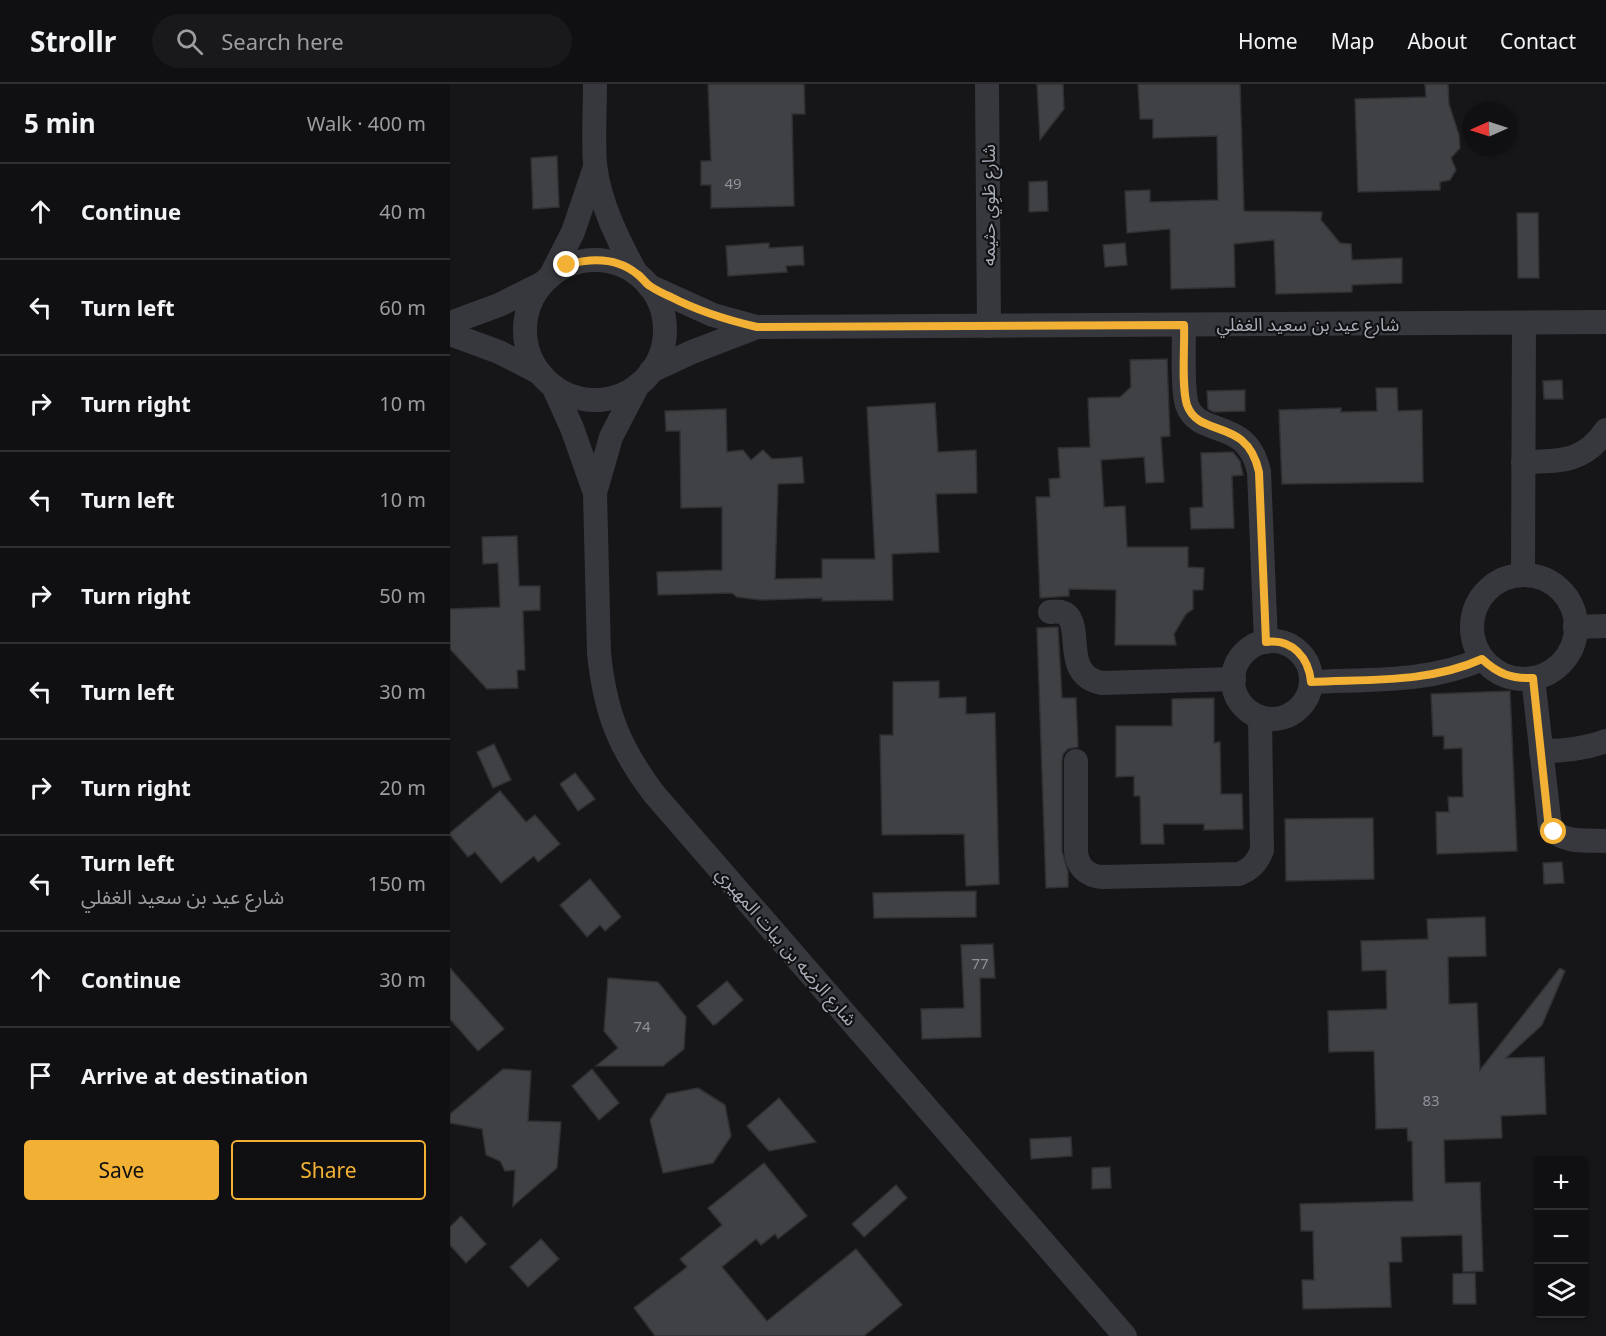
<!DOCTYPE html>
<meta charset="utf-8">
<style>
body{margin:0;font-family:"Noto Sans","Noto Sans Arabic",sans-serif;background:#19191b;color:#f1f3f6}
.controls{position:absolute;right:18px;bottom:18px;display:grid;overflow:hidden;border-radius:6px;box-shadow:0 2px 4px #0004}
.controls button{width:54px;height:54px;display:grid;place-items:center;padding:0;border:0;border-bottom:2px solid #303032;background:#101012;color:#f1f3f6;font:30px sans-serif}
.compass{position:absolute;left:1012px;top:18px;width:54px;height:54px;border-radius:50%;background:#101012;box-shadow:0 2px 4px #0004;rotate:267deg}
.stop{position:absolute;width:18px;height:18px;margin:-14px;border:4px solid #f2b134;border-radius:50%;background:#fff}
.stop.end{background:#f2b134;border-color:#fff;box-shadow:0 2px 6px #0008}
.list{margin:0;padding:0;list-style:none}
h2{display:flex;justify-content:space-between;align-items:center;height:78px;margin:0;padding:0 24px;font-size:26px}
h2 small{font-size:20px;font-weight:400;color:#9c9d9f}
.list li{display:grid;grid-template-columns:39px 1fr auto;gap:18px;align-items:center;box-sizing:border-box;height:96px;padding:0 24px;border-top:2px solid #303032}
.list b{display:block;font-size:22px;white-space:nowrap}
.list p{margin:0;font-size:20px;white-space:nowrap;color:#9c9d9f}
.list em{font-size:20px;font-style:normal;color:#9c9d9f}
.actions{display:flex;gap:12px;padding:18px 24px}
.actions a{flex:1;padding:14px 0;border:2px solid #f2b134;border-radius:6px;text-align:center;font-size:21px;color:#f2b134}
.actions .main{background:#f2b134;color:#111}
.icon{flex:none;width:33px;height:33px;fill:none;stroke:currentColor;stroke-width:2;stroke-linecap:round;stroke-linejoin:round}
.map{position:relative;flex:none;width:1156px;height:1252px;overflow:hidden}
header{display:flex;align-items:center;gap:36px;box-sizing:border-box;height:84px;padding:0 30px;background:#101012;border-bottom:2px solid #303032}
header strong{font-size:28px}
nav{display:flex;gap:33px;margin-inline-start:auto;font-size:21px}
.search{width:420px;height:54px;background:#19191b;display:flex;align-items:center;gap:15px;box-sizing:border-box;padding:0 21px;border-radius:33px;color:#9c9d9f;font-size:22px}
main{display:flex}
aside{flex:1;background:#101012}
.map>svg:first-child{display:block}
.building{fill:#404145;stroke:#303034;stroke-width:1.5}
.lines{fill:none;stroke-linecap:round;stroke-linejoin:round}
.minor{stroke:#37383d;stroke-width:24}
.route{stroke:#f2b134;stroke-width:8}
.labels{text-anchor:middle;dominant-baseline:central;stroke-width:4.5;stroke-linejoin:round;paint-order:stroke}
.number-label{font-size:15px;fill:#8e929b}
.street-label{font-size:18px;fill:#a8adb8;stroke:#111113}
</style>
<header>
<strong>Strollr</strong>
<div class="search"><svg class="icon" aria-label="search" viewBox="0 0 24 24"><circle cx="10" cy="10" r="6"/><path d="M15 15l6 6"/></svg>Search here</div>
<nav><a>Home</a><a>Map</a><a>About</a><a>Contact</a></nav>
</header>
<main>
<aside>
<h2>5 min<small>Walk · 400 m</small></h2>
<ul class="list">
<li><svg class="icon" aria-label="ahead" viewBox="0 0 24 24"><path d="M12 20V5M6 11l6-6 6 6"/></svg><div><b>Continue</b></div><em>40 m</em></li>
<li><svg class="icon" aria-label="left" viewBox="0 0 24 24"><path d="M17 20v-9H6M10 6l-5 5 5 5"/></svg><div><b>Turn left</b></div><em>60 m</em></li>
<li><svg class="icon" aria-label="right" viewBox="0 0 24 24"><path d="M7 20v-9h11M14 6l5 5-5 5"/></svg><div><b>Turn right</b></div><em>10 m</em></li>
<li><svg class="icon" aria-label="left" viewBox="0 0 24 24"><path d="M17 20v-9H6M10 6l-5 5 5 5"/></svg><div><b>Turn left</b></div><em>10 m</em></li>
<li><svg class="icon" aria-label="right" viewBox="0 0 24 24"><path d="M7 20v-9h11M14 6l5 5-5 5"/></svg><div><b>Turn right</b></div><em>50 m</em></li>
<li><svg class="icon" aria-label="left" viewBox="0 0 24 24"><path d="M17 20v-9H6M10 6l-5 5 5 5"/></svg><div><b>Turn left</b></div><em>30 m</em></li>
<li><svg class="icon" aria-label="right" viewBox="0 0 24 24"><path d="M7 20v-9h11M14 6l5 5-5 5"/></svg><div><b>Turn right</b></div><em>20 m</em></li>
<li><svg class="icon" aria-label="left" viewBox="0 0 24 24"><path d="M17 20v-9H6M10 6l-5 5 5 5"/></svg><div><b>Turn left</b><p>شارع عيد بن سعيد الغفلي</p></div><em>150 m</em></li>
<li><svg class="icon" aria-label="ahead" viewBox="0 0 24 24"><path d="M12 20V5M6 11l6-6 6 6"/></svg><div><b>Continue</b></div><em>30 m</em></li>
<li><svg class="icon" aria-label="arrive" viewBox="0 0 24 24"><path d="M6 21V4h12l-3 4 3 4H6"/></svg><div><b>Arrive at destination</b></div></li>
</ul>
<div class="actions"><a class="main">Save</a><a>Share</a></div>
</aside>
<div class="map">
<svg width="1156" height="1252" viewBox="0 0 1156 1252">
<rect width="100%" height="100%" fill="#161618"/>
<!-- building -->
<g class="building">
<path d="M258,0H354L355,30H342L344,122L261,124V101H251V77H261Z"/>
<path d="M587,0H613L614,25L590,56Z"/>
<path d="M688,0H790L794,127L872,128L871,136L890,159L901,160L902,176L952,174V199L902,201V208L826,210L824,156L784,160L785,203L721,205L720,145L677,149L675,107L700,106V118L768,116L767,52L703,54V35H690Z"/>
<path d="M975,0H998L999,20L1009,51L1010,64L1001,74L1006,86L1000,96L990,98V106L908,108L905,15L976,13Z"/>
<path d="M107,72L109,123L83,125L81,74Z"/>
<path d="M597,97L598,127L579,128V98Z"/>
<path d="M1067,129H1088L1089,194H1068Z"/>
<path d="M319,159V164L353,162L354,181L336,182L337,188L278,192L276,162Z"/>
<path d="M675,159L677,181L655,183L653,161Z"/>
<path d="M717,275L720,352L711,353L714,398L696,399L694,373L651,376L654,423L675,422L677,463H738V483L754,484L753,506H743V525L736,530L724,550L726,561H665L666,506L619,505V512L590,514L586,413H600L599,395L610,394L608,364L640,363L638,314L670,313L681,303L680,276Z"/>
<path d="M1112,296L1113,315H1094L1093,297Z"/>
<path d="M926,304H947L948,327L972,326L973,398L832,400L829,326L891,324V328L927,327Z"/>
<path d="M795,306V327L764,328L758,325L757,307Z"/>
<path d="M485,319L488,368L526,366L527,409L486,410L489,468L442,470L443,516L372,517V514L311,516L287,513L282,509L208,511L207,488L272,486V423L231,424L230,347H216L215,327L276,325L277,368L293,366L301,376L313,366L322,375L352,373L354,399L328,400L325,495L372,494V475H425L417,323Z"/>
<path d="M783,368L790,377L793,391L782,392L784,444L741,445L740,424L753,423L751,369Z"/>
<path d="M67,452L69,502H90V526L73,527L75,586H67L68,604L37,605L0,565V525L50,523L48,479L33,480L32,453Z"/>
<path d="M608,543L612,614H626L628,663L618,665L613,670L612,677V767L618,788V803L596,804L587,544Z"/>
<path d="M489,597V614L516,613V630L545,629L549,800L516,802L514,750L432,751L430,651H443V598Z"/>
<path d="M1060,607L1067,767L987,770L986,728H999L998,713H1013L1012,664L994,665V652H983L981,610Z"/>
<path d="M764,614V659L770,658L771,710H792L793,745L754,746V740H713L714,760H691L690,712H684V692L666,693V642H722V615Z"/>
<path d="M44,660L61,696L43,704L27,668Z"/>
<path d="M125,689L145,715L128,727L110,700Z"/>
<path d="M50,707L76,738L85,731L110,760L88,778L84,772L51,799L25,768L18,773L0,751V749Z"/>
<path d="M923,734L924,795L836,797L835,735Z"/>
<path d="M1112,778L1114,799L1094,800L1093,779Z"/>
<path d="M140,795L171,833L155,847L150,841L137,853L110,821Z"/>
<path d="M526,807V833L424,834L423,809Z"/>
<path d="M1035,833L1036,872L998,873L999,920L1027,919L1030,986L1110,884L1115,887L1092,941L1056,974L1094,973L1096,1030L1051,1032L1052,1054L994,1056L995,1099L1030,1098L1033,1187L1013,1188L1012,1151L951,1153L952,1178H939L941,1223L853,1225L852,1196H864L863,1147H851L850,1120L963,1117L962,1057H958L957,1044L926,1045L924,967L879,968L878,927L937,925L936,886L912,887L911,857L978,855L977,835Z"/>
<path d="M543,860L545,894H530L531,953L472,955L471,925L514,924L511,861Z"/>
<path d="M0,884L54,945L28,967L0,935Z"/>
<path d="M158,894L208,898L236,933L234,965L213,982H146L168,964L154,947Z"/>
<path d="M277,897L293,916L266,940L263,941L247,922Z"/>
<path d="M53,985L81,987L78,1037L111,1038L107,1084L63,1122L65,1086L55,1087L50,1077L36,1071L32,1045L0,1039V1030Z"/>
<path d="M142,985L169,1019L149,1036L122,1002Z"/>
<path d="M248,1004L275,1021L281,1052L263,1079L213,1089L200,1036L217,1010Z"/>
<path d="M329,1014L366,1058L319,1067L297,1042Z"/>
<path d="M621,1053L622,1072L581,1075L580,1055Z"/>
<path d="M314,1079L357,1132L328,1155L325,1150L311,1161L306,1155L272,1183L317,1237L406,1165L452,1221L414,1252H205L184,1224L237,1183L230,1175L272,1141L258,1124Z"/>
<path d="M660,1083L661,1104L642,1105V1084Z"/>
<path d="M446,1101L457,1114L414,1153L402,1140Z"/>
<path d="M11,1132L36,1160L16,1179L0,1161V1143Z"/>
<path d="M91,1155L109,1175L78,1203L60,1183Z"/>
<path d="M1025,1189L1026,1220H1003V1190Z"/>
</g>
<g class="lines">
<!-- minor -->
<g class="minor">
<path d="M145,0C145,26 143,54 145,80C149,118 168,156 186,189"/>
<path d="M537,0L539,242"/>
<circle cx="145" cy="246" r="70"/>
<path d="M101,191L123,148L145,83"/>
<path d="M199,202L263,231L307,243L1156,238"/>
<path d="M0,239L49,221L91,200"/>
<path d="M734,241C734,260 732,305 737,321C749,355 797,332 809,388L816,558"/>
<path d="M0,250L49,268L90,289"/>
<path d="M201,287L242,268L307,243"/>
<path d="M188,301L161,353L145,409L149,569C155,628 169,664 205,711L675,1252"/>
<path d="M103,302L122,344L145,409"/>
<path d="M1073,378C1110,377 1134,379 1156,346"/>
<path d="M1073,491L1074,239"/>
<circle cx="1074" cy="543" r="52"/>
<path d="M600,528C645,522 603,590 652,599L784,595"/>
<path d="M1125,543L1156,542"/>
<circle cx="822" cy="596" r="39"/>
<path d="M1083,594L1100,743C1113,760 1136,756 1156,757"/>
<path d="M861,598C919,595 979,599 1032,575"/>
<path d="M1091,667C1114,667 1135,665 1156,657"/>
<path d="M626,677V767C627,782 636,792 652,793L789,790C801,785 807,779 812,766L810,633"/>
</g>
</g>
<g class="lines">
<!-- route -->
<path class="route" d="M117,181C141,174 166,173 187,190C192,193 195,199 200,202C206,206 214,210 221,213C248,227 277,236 307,243L734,241C735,262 731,302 737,321C749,355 797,332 809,388L816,558C842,554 859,574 861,598C919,595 979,599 1032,575C1048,590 1062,595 1083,594L1098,736L1104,748"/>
</g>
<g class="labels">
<!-- number labels -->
<g class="number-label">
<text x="283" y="99">49</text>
<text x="530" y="879">77</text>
<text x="192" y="942">74</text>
<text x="981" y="1016">83</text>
</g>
<!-- street labels -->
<g class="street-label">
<text transform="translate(538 121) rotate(-90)">شارع طَوِي حثيمه</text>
<text x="858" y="240">شارع عيد بن سعيد الغفلي</text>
<text transform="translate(337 862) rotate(49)">شارع الرضه بن بيات المهيري</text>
</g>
</g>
</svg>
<div class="controls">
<button>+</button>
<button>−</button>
<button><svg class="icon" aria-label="layers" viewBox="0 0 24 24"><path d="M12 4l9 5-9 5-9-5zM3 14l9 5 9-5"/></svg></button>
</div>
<svg class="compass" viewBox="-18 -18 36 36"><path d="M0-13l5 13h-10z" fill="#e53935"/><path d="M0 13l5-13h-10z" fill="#9c9d9f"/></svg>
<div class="stop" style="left:1104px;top:748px"></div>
<div class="stop end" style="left:117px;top:181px"></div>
</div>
</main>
